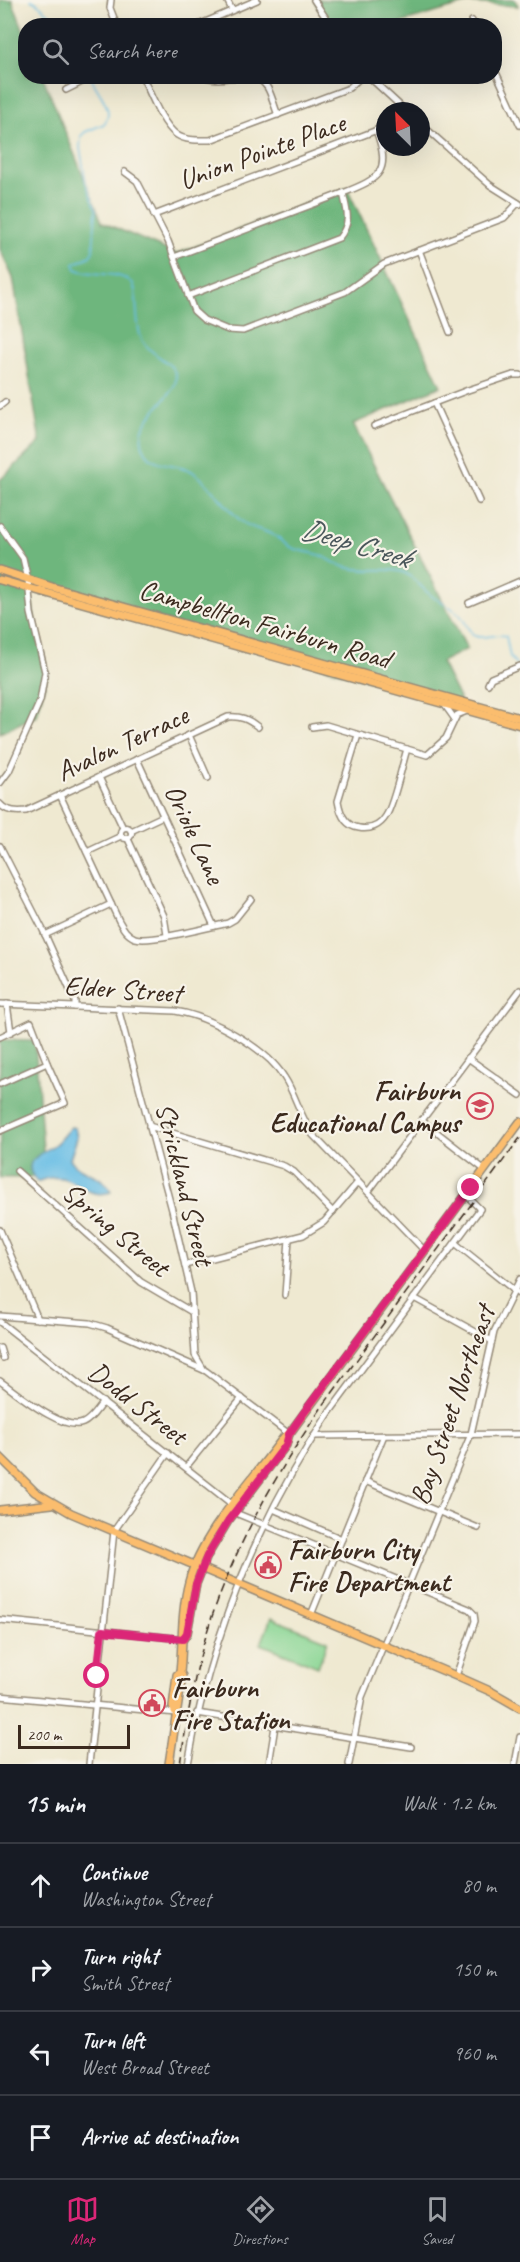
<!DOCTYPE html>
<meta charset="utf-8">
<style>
body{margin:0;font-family:Caveat,sans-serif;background:#20242c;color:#f1f3f6}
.compass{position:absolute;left:376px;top:102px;width:54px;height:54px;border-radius:50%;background:#171b24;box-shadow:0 6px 24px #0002;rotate:336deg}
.scale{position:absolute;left:18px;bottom:15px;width:112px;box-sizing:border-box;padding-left:6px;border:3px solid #3b2a1e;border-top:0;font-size:16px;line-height:21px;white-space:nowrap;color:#3b2a1e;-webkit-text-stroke:4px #f7f3e8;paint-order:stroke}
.stop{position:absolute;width:18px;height:18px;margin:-14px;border:4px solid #db2777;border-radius:50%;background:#fff}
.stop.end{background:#db2777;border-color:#fff;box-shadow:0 2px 6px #0008}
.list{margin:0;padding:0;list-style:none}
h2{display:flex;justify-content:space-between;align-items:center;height:78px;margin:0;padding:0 24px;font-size:26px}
h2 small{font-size:20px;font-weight:400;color:#9ea1a6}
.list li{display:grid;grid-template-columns:39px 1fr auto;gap:18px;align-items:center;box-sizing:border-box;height:84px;padding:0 24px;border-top:2px solid #363941}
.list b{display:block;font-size:22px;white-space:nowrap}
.list p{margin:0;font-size:20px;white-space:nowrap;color:#9ea1a6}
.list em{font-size:20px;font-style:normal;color:#9ea1a6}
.icon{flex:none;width:33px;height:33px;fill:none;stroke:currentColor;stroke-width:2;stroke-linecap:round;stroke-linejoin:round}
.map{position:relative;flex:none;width:520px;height:1764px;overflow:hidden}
.search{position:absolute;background:#171b24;box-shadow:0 6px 24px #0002;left:18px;right:18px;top:18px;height:66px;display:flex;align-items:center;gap:15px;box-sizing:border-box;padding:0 21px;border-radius:24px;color:#9ea1a6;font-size:22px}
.sheet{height:414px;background:#171b24}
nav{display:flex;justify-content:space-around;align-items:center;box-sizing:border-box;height:84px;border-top:2px solid #363941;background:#171b24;font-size:16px;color:#9ea1a6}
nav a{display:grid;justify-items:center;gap:3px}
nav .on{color:#db2777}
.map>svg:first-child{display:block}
.green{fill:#88d593;stroke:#628058;stroke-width:1.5}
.forest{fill:#6eb67d;stroke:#54704e;stroke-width:1.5}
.water{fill:#69bee5;stroke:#527482;stroke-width:1.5}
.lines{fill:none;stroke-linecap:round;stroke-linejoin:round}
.stream{stroke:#69bee5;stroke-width:1.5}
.minor-casing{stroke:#958a78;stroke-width:8}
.major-casing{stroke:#958a78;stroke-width:10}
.minor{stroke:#fff;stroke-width:5}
.major{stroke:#fbbd6e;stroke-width:7}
.rail{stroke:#3b2a1e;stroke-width:1.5;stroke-dasharray:9 4.5;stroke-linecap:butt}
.route{stroke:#db2777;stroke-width:8}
.labels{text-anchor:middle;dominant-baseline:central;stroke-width:4.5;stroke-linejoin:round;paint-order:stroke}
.street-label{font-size:28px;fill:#3b2a1e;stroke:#f7f3e8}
.poi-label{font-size:28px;font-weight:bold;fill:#3b2a1e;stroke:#f7f3e8;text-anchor:start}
.water-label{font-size:30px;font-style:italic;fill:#49565a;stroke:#f7f3e8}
</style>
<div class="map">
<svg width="520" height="1764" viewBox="0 0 520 1764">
<rect width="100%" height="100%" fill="#f7f3e8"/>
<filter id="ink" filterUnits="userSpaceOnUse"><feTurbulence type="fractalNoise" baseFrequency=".0167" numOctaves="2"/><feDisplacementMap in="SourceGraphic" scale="12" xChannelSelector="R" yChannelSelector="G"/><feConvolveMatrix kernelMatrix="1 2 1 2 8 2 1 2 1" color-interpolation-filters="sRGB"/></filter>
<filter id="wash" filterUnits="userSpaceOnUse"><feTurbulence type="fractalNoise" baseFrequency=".008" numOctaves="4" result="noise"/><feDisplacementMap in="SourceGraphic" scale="24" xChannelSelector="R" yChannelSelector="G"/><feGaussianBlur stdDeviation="1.35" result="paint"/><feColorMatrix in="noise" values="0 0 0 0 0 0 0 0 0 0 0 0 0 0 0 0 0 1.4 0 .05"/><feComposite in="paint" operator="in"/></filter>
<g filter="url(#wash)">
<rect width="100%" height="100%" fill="#efe9d1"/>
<!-- green -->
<path class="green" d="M271,1618L328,1641L318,1667L261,1644Z"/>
<!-- forest -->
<g class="forest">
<path d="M0,0H12L25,34L26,76L43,77L102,222L176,254L347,188L441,386L353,424L467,649L441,662L464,708L29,581L37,636L48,672L37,715L0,733V480L40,442L13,278L0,249Z"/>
<path d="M314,0H515L518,6L468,3L394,25L328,26Z"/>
<path d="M0,1040L35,1041L45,1177L0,1178Z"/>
</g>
<!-- water -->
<path class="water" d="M71,1127L75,1128L77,1138L70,1159C79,1174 105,1174 111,1192C81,1202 74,1165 37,1182C18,1160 42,1154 54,1145C61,1140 65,1132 71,1127Z"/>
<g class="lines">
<!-- stream -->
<g class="stream">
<path d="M31,0L37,3L63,26"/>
<path d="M92,79C97,93 116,109 104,124L85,132L81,136L80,148L86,183L96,209L93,251L90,256L74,264L76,269C92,277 119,270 132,283C139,290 134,325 142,340C152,358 177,362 176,379C175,400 125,423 147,454C158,468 181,462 196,474C213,487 224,506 240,520C250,529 262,529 273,535C279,538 285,545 292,548C301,552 313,552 322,556C329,559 335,564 342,566C364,574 389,566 405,573C416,579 423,590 433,597C442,603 452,607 459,614C465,620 468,632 475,636C483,640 496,633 506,636L510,657L516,664"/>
</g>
</g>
</g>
<g filter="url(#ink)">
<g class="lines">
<defs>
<g id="minor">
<path d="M111,0L110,8L117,26"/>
<path d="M227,0L232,10"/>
<path d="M314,0L331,26"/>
<path d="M472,21L475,26"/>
<path d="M196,26L257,0"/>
<path d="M494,68L520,125"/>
<path d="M142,76C150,92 162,125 177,135C186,141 199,140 210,140L349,88L362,76"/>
<path d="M203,76C224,85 254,67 267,87C272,95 274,106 278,115"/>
<path d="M368,76L406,111"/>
<path d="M66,90L94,76"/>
<path d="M421,124L490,185L520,204"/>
<path d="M125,172L137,181L168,241L194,311L204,320L228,330L243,331L345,292L384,264L504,218L518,203"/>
<path d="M154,215L385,127"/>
<path d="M419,250L450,332"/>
<path d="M174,257L343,193"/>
<path d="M188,296L339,238C352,222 347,211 343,193C381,178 391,172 376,130"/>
<path d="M434,403L479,501"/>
<path d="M0,406L5,402"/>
<path d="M374,426L468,390L513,375H520"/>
<path d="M0,526L23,558L28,580L31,613L45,672L40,701L9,771L0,783"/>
<path d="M469,603L520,581"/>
<path d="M488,684L491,678L520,666"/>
<path d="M444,704L454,718"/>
<path d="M312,727L326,725L427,755L446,738L457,715L467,711"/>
<path d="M189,735L208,778"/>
<path d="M358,735L338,801C340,813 345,826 359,828C370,830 380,826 386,816C394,804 402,765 407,749"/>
<path d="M137,759L214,926"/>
<path d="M99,777L123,828"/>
<path d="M60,795L119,921C123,928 127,935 135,938C149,943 210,927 228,923L235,919L251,899"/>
<path d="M0,804C6,812 17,812 26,811L228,717C241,716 248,719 258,727"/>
<circle cx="126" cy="833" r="5.5"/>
<path d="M131,831L163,816"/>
<path d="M128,839L164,916L167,935"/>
<path d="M0,846L43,930L75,1001V1007"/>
<path d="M87,852L121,836"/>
<path d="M45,935L111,904"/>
<path d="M0,1004L175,1011C209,1016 265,1047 284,1077C296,1095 300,1117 313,1135L425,1251"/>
<path d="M7,1004L11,1032"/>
<path d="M118,1008L172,1210L191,1292L195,1355L204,1370"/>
<path d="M0,1037L31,1022L47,1063L0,1084"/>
<path d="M468,1058L520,1095"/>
<path d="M421,1120L485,1170"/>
<path d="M149,1126L284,1166L294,1172L333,1212"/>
<path d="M0,1131L65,1103L47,1063"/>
<path d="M17,1171L141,1282L192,1312"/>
<path d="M368,1192L520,990"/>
<path d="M0,1230L38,1319"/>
<path d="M455,1243L520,1295"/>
<path d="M185,1265L303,1235L324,1222L358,1182"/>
<path d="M285,1295L289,1239"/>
<path d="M414,1298L492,1341"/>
<path d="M0,1316L90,1323L107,1328L206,1371L289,1434"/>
<path d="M0,1322L209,1486L228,1501L238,1514L469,1609L474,1614L475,1621L456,1676"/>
<path d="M0,1348L3,1358"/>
<path d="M0,1381C17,1393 63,1432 83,1423C92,1419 97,1409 103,1402"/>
<path d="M314,1436L520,1434"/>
<path d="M186,1467L242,1398"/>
<path d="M365,1481L478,1528"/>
<path d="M273,1509L342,1539"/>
<path d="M311,1615L384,1435"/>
<path d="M0,1620L183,1639"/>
<path d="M0,1696L176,1713"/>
<path d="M197,1713L411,1747"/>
<path d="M89,1764L114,1531L168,1453"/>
<path d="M188,1764C210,1638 258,1519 329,1413L480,1209L466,1195"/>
<path d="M269,1764L275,1726"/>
<path d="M349,1764L362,1697L471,1434L494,1332L520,1279"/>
<path d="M515,1764L520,1737"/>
</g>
<g id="major">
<path d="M0,570L52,587L520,718"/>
<path d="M0,580L520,725"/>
<path d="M0,1457L35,1492L71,1513L456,1676L492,1692L520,1708"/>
<path d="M0,1510L52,1504"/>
<path d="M183,1639L187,1633L196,1584L207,1556L228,1521L286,1445L289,1434"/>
<path d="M176,1713L173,1707L177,1675L180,1673"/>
<path d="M169,1764L182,1676L180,1673C183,1643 181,1612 189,1582C202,1532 254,1479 284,1437L289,1434L520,1122"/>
</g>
</defs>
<!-- minor casing -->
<use href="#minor" class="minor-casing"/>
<!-- major casing -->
<use href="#major" class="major-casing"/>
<!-- minor -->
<use href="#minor" class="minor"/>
<!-- major -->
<use href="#major" class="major"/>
<!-- rail -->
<path class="rail" d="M180,1764C187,1722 193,1679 205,1639C229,1556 273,1478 322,1407L520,1138"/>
</g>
</g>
<g class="lines" filter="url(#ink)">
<!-- route -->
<path class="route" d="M97,1676L102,1631L183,1639L187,1633L196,1584L207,1556L228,1521L286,1445L289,1434L303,1414L471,1188"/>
</g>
<!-- icons -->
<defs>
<symbol id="university-ring" viewBox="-11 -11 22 22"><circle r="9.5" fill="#f7f3e8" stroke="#d1495b" stroke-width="1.5"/><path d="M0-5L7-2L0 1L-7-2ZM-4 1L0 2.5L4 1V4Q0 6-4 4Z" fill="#d1495b"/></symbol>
<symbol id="civic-ring" viewBox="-11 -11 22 22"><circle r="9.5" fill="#f7f3e8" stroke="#d1495b" stroke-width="1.5"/><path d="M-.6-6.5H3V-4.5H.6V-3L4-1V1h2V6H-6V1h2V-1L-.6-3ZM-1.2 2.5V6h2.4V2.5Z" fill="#d1495b"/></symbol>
</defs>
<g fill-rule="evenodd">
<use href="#university-ring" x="465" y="1091" width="30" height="30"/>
<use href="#civic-ring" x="253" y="1550" width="30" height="30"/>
<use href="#civic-ring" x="137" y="1688" width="30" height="30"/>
</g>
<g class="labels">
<!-- street labels -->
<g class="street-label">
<text transform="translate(262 151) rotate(-20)">Union Pointe Place</text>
<text transform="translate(265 624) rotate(16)">Campbellton Fairburn Road</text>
<text transform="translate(122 743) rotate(-25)">Avalon Terrace</text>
<text transform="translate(195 834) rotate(65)">Oriole Lane</text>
<text transform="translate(123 989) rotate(4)">Elder Street</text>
<text transform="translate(185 1184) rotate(76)">Strickland Street</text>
<text transform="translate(116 1229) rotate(40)">Spring Street</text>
<text transform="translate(138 1403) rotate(38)">Dodd Street</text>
<text transform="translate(452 1405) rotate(-71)">Bay Street Northeast</text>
</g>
<!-- poi labels -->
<g class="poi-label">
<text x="460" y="1090" text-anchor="end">Fairburn<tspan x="460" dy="32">Educational Campus</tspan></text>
<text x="288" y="1549">Fairburn City<tspan x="288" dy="32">Fire Department</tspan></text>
<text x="172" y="1687">Fairburn<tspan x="172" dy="32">Fire Station</tspan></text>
</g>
<!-- water labels -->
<g class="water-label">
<text transform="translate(356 543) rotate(16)">Deep Creek</text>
</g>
</g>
</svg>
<svg class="compass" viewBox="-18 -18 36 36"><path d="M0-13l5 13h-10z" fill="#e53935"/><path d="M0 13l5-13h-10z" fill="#9ea1a6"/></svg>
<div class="scale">200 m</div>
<div class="stop" style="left:97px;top:1676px"></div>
<div class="stop end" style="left:471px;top:1188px"></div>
<div class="search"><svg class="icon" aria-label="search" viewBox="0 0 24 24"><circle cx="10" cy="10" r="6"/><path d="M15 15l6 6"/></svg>Search here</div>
</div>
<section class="sheet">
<h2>15 min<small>Walk · 1.2 km</small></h2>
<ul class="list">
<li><svg class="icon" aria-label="ahead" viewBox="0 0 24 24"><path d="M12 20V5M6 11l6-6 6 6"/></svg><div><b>Continue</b><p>Washington Street</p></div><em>80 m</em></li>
<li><svg class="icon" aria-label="right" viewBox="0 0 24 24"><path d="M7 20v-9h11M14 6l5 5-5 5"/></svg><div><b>Turn right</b><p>Smith Street</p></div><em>150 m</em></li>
<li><svg class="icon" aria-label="left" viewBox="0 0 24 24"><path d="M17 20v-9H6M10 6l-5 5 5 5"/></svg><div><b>Turn left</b><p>West Broad Street</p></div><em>960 m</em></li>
<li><svg class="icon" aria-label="arrive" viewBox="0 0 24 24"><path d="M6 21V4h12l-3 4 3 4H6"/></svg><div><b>Arrive at destination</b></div></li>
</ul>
</section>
<nav>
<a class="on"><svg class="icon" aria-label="map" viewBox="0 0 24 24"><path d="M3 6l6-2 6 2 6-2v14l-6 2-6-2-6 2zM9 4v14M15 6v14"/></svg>Map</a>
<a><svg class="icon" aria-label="directions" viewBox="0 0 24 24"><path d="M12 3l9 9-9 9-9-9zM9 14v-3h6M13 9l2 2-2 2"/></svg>Directions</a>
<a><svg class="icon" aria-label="saved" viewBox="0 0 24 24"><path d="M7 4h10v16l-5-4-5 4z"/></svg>Saved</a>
</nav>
